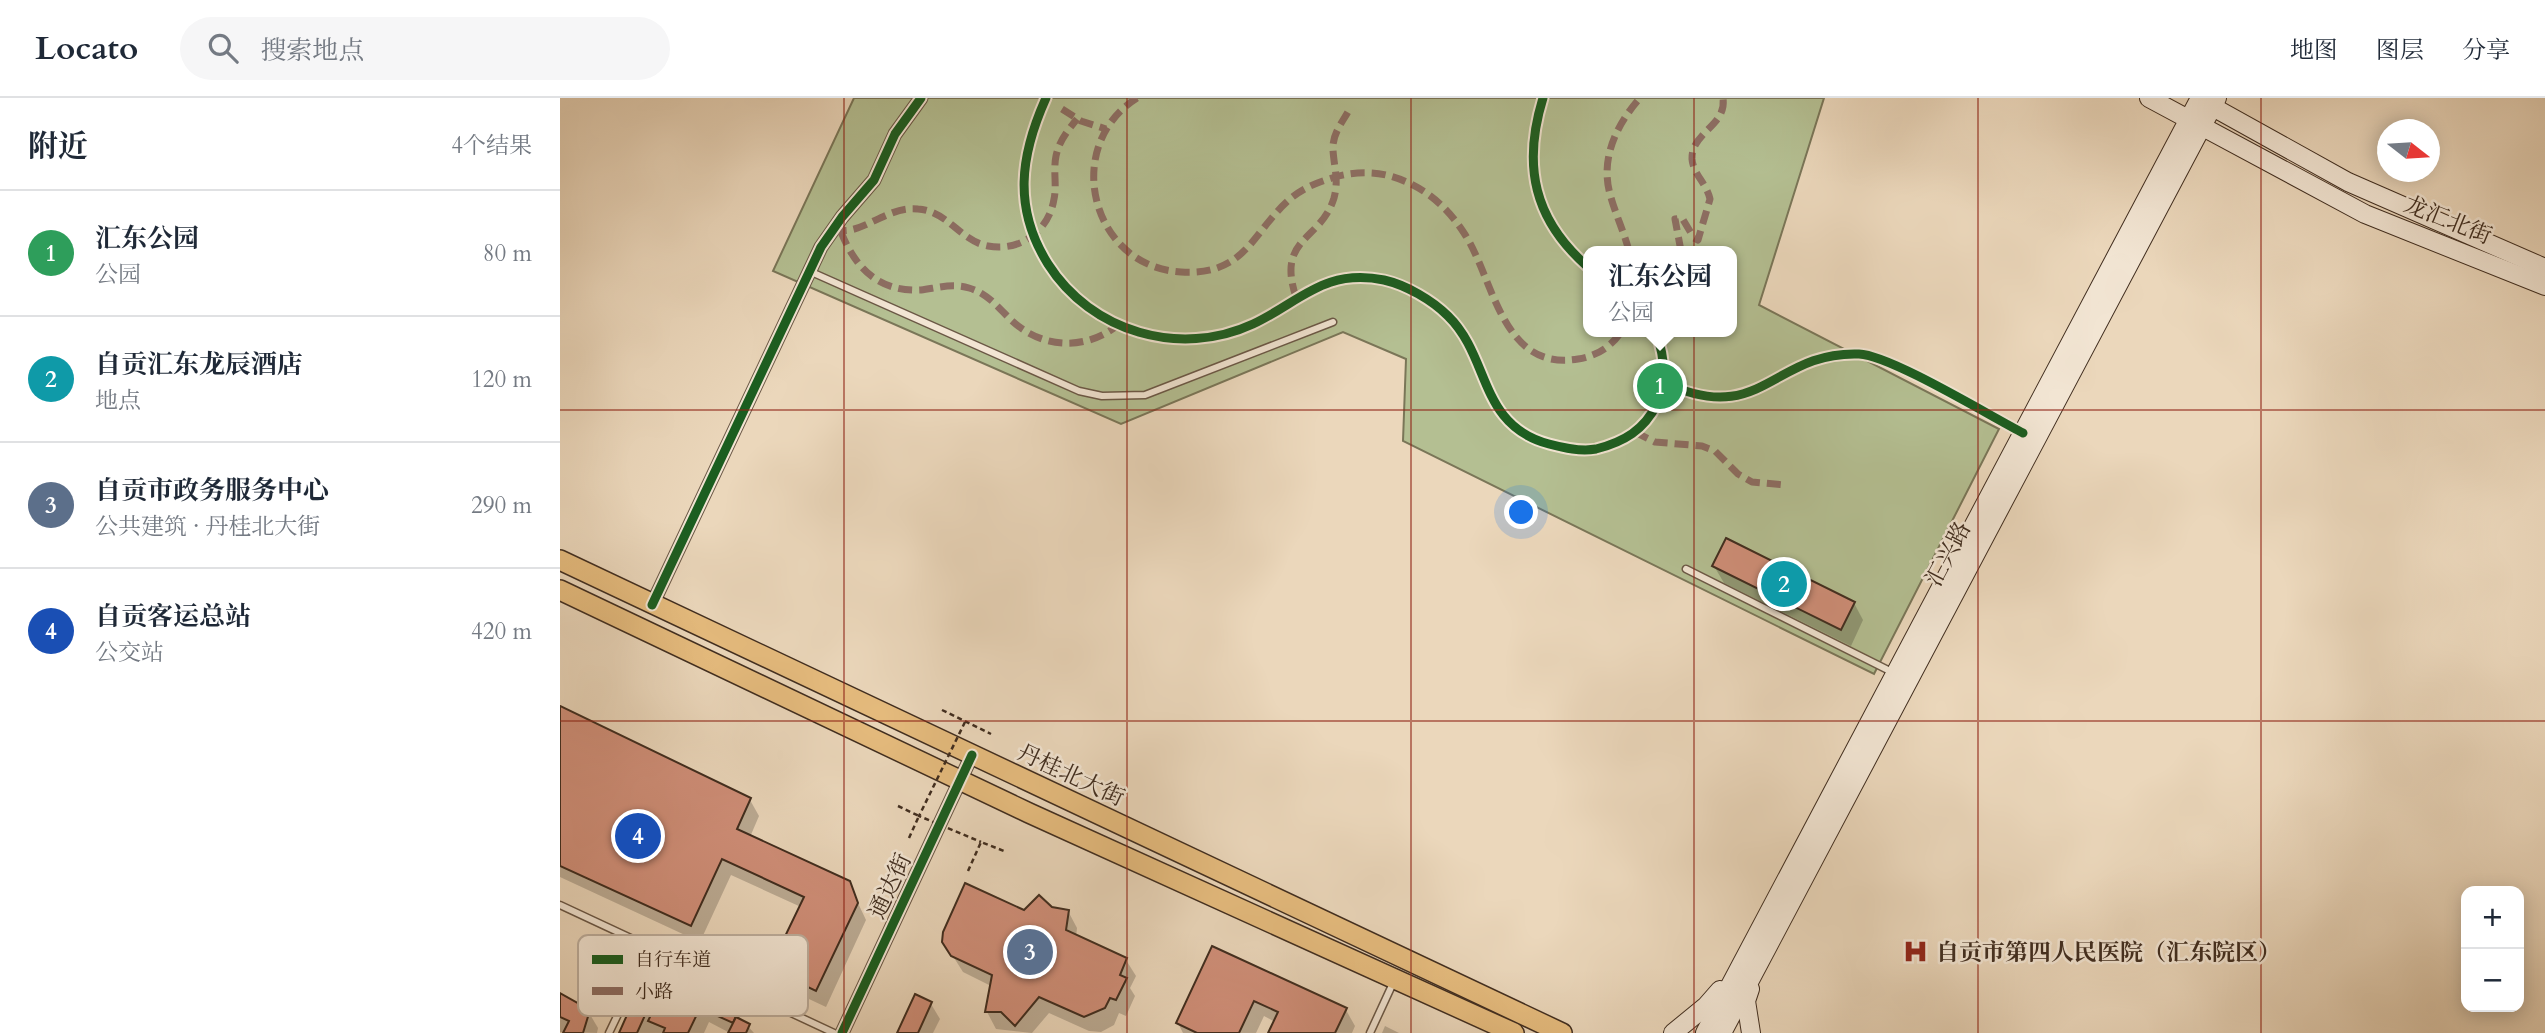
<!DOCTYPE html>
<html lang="zh">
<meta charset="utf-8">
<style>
body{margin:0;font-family:Cardo,"Noto Serif SC",serif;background:#f6f6f7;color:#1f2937}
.controls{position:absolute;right:21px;bottom:21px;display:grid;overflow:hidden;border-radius:14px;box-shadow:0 4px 18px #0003}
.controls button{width:63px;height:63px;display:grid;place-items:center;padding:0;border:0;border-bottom:2px solid #e0e1e3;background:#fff;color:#1f2937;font:35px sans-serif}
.compass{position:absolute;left:1817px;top:21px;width:63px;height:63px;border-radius:50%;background:#fff;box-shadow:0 4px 18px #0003;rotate:107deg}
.you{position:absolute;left:962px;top:415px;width:24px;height:24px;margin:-18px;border:5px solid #fff;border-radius:50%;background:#1a73e8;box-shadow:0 0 0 10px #1a73e833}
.badge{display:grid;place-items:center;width:46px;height:46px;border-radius:50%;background:#8f2418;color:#fff;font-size:23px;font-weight:700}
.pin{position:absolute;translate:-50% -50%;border:4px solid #fff;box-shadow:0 2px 7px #0006}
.popup{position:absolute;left:1023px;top:148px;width:154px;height:91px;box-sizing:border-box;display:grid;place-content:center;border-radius:14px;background:#fff;filter:drop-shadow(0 2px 5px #0005);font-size:23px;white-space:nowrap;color:#747a83}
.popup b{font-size:26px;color:#1f2937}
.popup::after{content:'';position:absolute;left:50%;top:100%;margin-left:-14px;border:14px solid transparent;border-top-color:#fff}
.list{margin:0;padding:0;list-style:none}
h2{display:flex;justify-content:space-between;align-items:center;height:91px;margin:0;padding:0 28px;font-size:30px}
h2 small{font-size:23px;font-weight:400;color:#747a83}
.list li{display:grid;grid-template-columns:46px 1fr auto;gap:21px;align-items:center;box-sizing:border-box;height:126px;padding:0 28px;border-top:2px solid #e0e1e3}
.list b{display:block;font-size:26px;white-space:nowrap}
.list p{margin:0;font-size:23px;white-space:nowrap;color:#747a83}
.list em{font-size:23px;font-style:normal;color:#747a83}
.icon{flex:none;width:38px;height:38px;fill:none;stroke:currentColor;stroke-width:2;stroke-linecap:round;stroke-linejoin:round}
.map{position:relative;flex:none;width:1985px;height:935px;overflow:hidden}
header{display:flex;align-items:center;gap:42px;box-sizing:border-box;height:98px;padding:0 35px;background:#fff;border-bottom:2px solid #e0e1e3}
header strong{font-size:33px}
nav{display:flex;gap:38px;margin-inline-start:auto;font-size:24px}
.search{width:490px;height:63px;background:#f6f6f7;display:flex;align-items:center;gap:18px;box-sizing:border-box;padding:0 24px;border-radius:38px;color:#747a83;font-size:26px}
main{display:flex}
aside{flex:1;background:#fff}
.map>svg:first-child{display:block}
.green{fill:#b4bf92;stroke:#7a7658;stroke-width:2;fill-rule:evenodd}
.shadow{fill:#0003}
.building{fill:#d08f79;stroke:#402d1f;stroke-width:2}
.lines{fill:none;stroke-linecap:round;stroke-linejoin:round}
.lane-casing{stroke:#6b5846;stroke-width:9}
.street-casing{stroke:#6b5846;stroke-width:15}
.secondary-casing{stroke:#402d1f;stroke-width:20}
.primary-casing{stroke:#402d1f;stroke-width:22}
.path{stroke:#402d1f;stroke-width:2.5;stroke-dasharray:5 3.5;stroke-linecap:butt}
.lane{stroke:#f2e5d3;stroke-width:6}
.street{stroke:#f2e5d3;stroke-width:12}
.secondary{stroke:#f2e5d3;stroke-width:18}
.primary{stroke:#e6bc7e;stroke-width:19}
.path-bridge{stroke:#402d1f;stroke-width:2.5;stroke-dasharray:5 3.5;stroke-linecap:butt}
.quiet{stroke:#8d6e63;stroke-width:7;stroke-dasharray:14 7;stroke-linecap:butt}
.cycleway-casing{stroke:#f2e5d3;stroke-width:13}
.cycleway{stroke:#1b5e20;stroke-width:9}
.grid{fill:none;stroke:#8f2418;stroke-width:2;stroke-opacity:0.55}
.labels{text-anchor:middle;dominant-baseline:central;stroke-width:5;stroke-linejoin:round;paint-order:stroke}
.street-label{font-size:23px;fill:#402d1f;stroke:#f2e5d3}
.poi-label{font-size:23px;font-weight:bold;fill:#402d1f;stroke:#f2e5d3;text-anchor:start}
.key{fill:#f2e5d3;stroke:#bdae9d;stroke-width:2}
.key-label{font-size:19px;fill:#402d1f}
</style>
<header>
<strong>Locato</strong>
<div class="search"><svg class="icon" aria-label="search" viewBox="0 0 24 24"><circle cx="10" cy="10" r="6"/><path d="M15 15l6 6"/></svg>搜索地点</div>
<nav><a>地图</a><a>图层</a><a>分享</a></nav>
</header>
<main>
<aside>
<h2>附近<small>4个结果</small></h2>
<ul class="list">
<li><span class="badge" style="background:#2e9e5b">1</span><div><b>汇东公园</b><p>公园</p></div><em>80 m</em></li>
<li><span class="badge" style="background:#0f9aa8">2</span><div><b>自贡汇东龙辰酒店</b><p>地点</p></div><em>120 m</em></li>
<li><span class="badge" style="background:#5c6f8a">3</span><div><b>自贡市政务服务中心</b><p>公共建筑 · 丹桂北大街</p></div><em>290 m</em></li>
<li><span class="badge" style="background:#1a4fb4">4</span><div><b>自贡客运总站</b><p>公交站</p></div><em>420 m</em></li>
</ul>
</aside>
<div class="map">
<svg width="1985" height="935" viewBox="0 0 1985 935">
<rect width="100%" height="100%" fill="#ebd7bb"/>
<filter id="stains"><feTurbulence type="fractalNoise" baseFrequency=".00286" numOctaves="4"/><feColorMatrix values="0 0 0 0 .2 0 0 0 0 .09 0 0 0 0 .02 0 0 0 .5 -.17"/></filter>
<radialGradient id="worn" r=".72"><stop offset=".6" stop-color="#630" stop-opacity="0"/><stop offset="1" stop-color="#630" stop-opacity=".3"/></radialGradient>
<!-- green -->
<path class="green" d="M294,0H1264L1199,207L1439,331L1314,576L843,343L846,261L783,234L561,326L213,173ZM1028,153H1172V234H1028Z"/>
<!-- shadow -->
<g class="shadow">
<path d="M1154,468L1294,505L1303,522L1291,548L1164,485Z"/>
<path d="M0,610L190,702L199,718L190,739L288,784L306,822L266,909L234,894L229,905L216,899L206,882L241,809L171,777L140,844L0,779Z"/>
<path d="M491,811L508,813L517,830L516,839L566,862L576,878L570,890L575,898L566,918L559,915L554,927L541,934L529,933L489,915L472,935L436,931L427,914L431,888L403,874L384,844L465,815Z"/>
<path d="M653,850L786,912L795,928L792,935H710L715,924L704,918L696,935H623L618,925Z"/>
<path d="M0,898L28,913L38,930L37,935L0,934Z"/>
<path d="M135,905L176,915L194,935H170L149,924L144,935H61L72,910L92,920Z"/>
<path d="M371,906L380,921L373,935H339Z"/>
<path d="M825,928L839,935H822Z"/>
</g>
<!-- building -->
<g class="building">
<path d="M1166,440L1295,504L1281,532L1152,468Z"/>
<path d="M0,608L191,700L177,731L290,783L298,805L256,893L225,878L220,889L204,882L244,799L162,761L131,828L0,768Z"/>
<path d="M405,785L464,812L479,797L492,809L509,812L506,832L567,860L560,877L567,880L556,902L550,900L545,910L524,919L479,899L455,928L441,914H425L432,877L391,858L382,844L383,834Z"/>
<path d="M652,848L787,910L775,935H708L718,914L694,903L679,935H637L616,925Z"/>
<path d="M103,892L134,903L138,895L178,913L173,925L140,910L128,935H103L105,930L88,923Z"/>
<path d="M0,895L30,912L23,935H3L9,923L0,919Z"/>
<path d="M355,896L372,904L358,935H337Z"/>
<path d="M71,908L86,915L77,935H59Z"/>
<path d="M176,919L190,926L186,935H168Z"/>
</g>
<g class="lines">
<defs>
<g id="lane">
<path d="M249,173L519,293L542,298L585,297L773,224"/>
<path d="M1126,471L1334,575"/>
<path d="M0,807L274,935"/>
<path d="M49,935L61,910"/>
<path d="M810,935L834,883"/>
</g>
<g id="street">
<path d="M92,507L261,149L282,119L314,82L335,36L361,0"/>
<path d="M282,935L412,657"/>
</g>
<g id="secondary">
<path d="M1589,0L1805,116L1985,188"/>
<path d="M1642,3L1788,84L1985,170"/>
<path d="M1190,891L1186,903L1191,935"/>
<path d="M1113,935L1146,908L1160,892"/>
<path d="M1145,935L1640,0"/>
<path d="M1162,935L1657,0"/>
</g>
<g id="primary">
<path d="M0,462L1002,935"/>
<path d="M0,492L469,715L954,935"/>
</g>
</defs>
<!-- lane casing -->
<use href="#lane" class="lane-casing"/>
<!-- street casing -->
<use href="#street" class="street-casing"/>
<!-- secondary casing -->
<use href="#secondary" class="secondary-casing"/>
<!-- primary casing -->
<use href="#primary" class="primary-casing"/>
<!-- path -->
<g class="path">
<path d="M382,612L431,636"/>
<path d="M338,708L359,718L349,740"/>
<path d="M408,773L421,744L444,753"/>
</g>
<!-- lane -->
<use href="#lane" class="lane"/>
<!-- street -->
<use href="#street" class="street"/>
<!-- secondary -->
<use href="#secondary" class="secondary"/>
<!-- primary -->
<use href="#primary" class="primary"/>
<!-- path-bridge -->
<path class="path-bridge" d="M405,624L359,718L421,744"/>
<!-- quiet -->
<g class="quiet">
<path d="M577,0C501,48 531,169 621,174C686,178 692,134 730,101C743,90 756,85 772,80C790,74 812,73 830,78C862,87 886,107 904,135C934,180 941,274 1018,261C1036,258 1050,250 1061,234"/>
<path d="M502,11L521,23L546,31"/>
<path d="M273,130C298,142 326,107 358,111C388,113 400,143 428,148C460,154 489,133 494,101C497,87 493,73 496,58C499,43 508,32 517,21"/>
<path d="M281,134C296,171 319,194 361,192C377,190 392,185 409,190C427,195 438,209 451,222C482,251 525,253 558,227"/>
<path d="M1069,153C1064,134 1055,115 1050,96C1040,60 1057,26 1080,0"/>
<path d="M1121,153L1115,121L1122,120L1134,140L1138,142L1150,101C1147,86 1133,76 1132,61C1131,34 1167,28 1163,0"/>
<path d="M736,199C716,139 761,143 774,100C779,82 774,69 773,52C772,36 782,25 789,12"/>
<path d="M1075,334L1095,344L1142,348L1155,353L1178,376L1192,384L1225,387"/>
</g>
<defs>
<g id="cycleway">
<path d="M486,0C460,58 453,110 488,166C531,234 620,260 693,226C740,204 764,170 824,182C846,187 872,202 888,218C931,260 918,327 989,346C1004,350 1021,354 1036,351C1064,344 1084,332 1097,306C1108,283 1104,257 1096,234"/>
<path d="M983,0C962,68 974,122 1028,169"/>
<path d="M1103,284C1202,331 1212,253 1299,256C1330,257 1430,318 1463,335"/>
<path d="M92,507L261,149L282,119L314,82L335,36L361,0"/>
<path d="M282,935L412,657"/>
</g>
</defs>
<!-- cycleway casing -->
<use href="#cycleway" class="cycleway-casing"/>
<!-- cycleway -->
<use href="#cycleway" class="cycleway"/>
</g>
<!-- grid -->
<path class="grid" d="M284,0V935M567,0V935M851,0V935M1134,0V935M1418,0V935M1701,0V935M0,312H1985M0,623H1985"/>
<!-- icons -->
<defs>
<symbol id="hospital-bare" viewBox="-9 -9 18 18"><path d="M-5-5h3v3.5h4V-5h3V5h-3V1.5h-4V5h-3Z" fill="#8f2418" stroke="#f2e5d3" stroke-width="2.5" paint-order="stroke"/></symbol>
</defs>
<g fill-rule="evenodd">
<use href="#hospital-bare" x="1338" y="836" width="35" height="35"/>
</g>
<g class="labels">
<!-- street labels -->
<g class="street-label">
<text transform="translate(1888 122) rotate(22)">龙汇北街</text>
<text transform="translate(1388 456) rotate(-62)">汇兴路</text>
<text transform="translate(511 677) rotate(25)">丹桂北大街</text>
<text transform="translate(330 788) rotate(-65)">通达街</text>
</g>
<!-- poi labels -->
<g class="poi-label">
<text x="1376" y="854">自贡市第四人民医院（汇东院区）</text>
</g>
</g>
<!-- legend -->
<rect x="18" y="837" width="230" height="81" rx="10" class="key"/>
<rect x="32" y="857" width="31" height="9" fill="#1b5e20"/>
<rect x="32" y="889" width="31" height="8" fill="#8d6e63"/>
<g class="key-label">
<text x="75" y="868">自行车道</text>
<text x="75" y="900">小路</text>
</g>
<rect width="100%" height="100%" filter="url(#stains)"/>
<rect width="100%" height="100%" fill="url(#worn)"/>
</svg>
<div class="controls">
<button>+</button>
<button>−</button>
</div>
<svg class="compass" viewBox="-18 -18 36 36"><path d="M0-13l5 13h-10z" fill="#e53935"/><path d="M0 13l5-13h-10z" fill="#747a83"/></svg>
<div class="you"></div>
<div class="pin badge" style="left:1100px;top:288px;background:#2e9e5b">1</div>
<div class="popup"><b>汇东公园</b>公园</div>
<div class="pin badge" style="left:1224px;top:486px;background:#0f9aa8">2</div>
<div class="pin badge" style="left:470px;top:854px;background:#5c6f8a">3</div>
<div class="pin badge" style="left:78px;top:738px;background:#1a4fb4">4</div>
</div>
</main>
